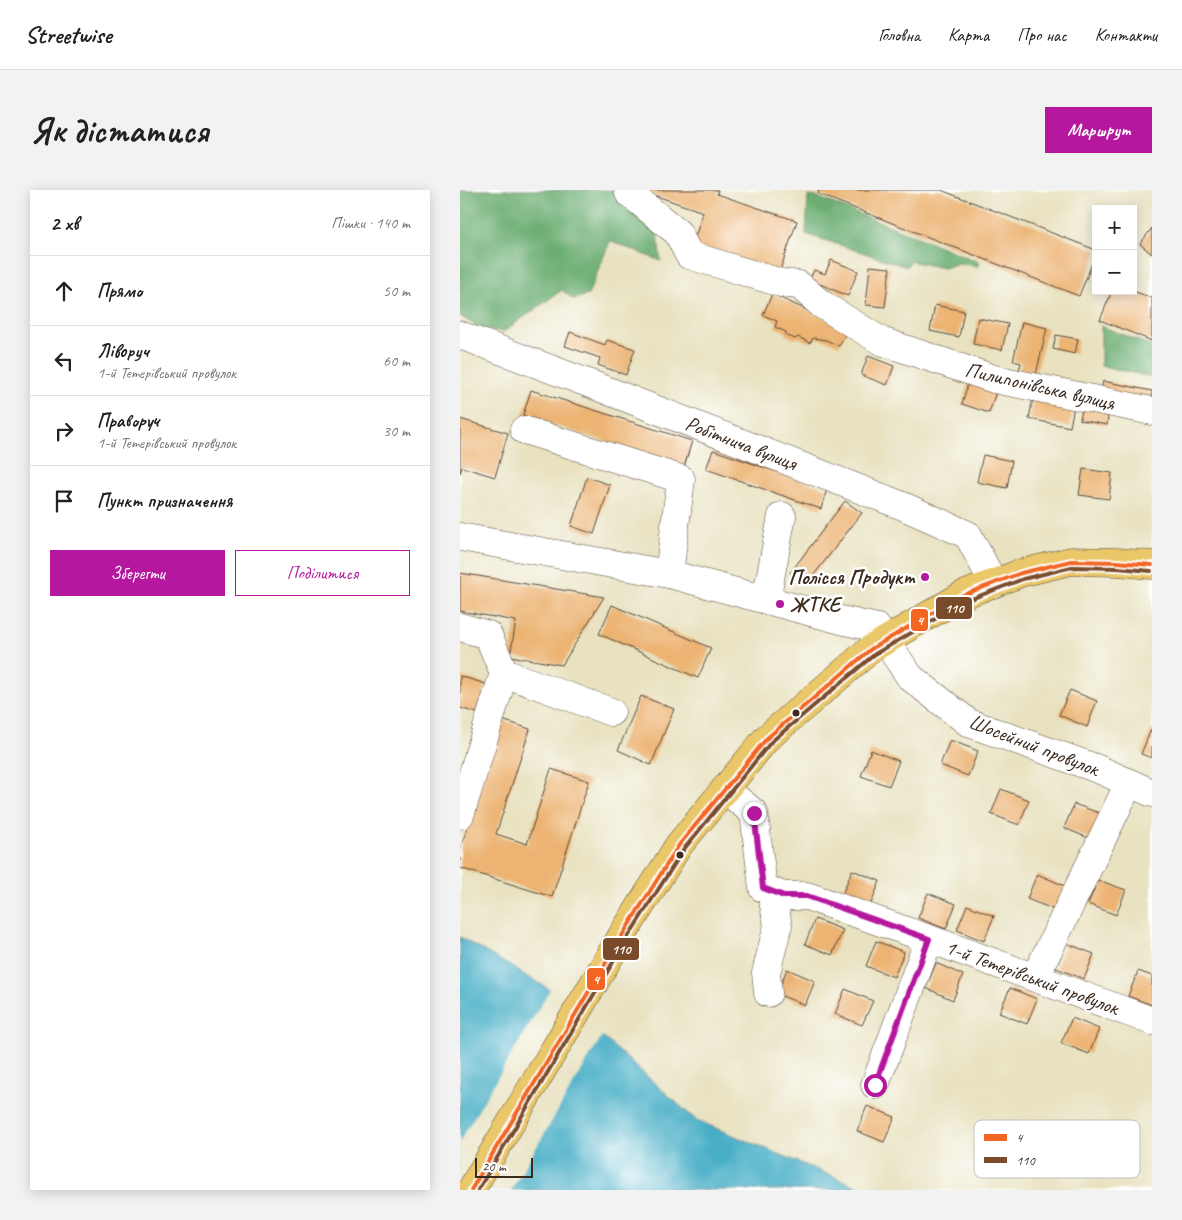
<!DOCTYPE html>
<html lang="uk">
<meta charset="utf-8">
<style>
body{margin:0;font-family:Caveat,sans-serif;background:#f2f2f2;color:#222}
.controls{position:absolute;right:15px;top:15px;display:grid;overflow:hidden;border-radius:0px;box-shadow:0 2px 12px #0003}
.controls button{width:45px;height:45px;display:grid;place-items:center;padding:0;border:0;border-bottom:1px solid #e0e0e0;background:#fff;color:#222;font:25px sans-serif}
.scale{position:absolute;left:15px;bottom:12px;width:58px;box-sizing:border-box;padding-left:5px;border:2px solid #3b2a1e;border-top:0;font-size:14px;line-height:18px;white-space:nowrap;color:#3b2a1e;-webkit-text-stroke:4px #fff;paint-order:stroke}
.stop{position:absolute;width:15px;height:15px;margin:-11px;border:4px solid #b5179e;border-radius:50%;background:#fff}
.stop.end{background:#b5179e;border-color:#fff;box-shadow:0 1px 5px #0008}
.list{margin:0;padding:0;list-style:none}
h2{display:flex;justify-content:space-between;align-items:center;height:65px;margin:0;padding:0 20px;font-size:21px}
h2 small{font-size:16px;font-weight:400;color:#767676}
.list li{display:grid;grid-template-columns:32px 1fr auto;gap:15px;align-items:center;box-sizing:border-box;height:70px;padding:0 20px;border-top:1px solid #e0e0e0}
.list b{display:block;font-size:19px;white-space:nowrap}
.list p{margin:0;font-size:16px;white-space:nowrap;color:#767676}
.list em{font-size:16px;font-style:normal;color:#767676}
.actions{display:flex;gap:10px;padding:15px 20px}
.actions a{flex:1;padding:11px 0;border:1px solid #b5179e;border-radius:0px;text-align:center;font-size:18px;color:#b5179e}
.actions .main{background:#b5179e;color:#fff}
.icon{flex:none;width:28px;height:28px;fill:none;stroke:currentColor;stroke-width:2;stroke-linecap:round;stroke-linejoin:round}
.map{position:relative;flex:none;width:692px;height:1000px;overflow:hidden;border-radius:0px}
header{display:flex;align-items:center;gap:30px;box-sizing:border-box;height:70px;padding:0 25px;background:#fff;border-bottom:1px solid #e0e0e0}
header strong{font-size:24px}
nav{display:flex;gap:28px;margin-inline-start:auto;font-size:18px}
.intro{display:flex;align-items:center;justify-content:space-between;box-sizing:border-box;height:120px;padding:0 30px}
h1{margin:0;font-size:35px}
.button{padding:12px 22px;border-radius:0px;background:#b5179e;color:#fff;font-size:18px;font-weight:700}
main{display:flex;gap:30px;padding:0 30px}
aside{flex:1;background:#fff;border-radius:0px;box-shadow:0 2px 12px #0003}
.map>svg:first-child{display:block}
.forest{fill:#6cae72;stroke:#546c48}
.water{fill:#47aec6;stroke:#416c72}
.pier{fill:#e8e2c0}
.building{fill:#ecb372}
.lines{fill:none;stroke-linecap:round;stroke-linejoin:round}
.minor-casing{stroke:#554636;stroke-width:29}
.highway-casing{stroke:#554636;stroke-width:29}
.minor{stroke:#fff;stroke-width:28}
.highway{stroke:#eac769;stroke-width:28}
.bus-1-casing{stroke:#fff;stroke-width:8}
.bus-2-casing{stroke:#fff;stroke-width:8}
.bus-1{stroke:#f26522;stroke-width:4}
.bus-2{stroke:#7a4b2a;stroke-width:4}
.route{stroke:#b5179e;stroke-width:6}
.poi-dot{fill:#b5179e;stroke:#fff;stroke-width:2}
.bus-dot{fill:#3b2a1e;stroke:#fff;stroke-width:2}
.labels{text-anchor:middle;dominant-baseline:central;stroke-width:5;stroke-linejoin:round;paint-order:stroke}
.street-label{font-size:21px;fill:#3b2a1e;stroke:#fff}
.poi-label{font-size:21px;font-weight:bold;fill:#3b2a1e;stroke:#fff;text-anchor:end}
.key{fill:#fff;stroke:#c4bfbc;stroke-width:1}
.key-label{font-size:14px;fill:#3b2a1e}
.line-badge{stroke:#fff;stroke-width:2}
.badge-label{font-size:14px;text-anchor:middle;font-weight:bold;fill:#fff}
</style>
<header>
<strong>Streetwise</strong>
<nav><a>Головна</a><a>Карта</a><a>Про нас</a><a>Контакти</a></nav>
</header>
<div class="intro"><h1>Як дістатися</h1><a class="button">Маршрут</a></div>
<main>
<aside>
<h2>2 хв<small>Пішки · 140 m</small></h2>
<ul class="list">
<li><svg class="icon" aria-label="ahead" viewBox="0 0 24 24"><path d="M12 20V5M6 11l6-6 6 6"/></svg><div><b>Прямо</b></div><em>50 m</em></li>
<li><svg class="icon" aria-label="left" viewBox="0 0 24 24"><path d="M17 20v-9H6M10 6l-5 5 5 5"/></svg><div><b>Ліворуч</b><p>1-й Тетерівський провулок</p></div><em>60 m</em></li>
<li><svg class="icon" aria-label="right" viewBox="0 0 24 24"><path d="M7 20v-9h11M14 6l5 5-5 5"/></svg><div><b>Праворуч</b><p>1-й Тетерівський провулок</p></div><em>30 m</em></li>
<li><svg class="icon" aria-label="arrive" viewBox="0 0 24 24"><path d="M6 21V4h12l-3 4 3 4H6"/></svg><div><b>Пункт призначення</b></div></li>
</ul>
<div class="actions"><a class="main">Зберегти</a><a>Поділитися</a></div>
</aside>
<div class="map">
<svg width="692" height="1000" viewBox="0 0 692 1000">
<rect width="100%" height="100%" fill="#fff"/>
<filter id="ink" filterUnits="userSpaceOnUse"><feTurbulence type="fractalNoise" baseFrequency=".02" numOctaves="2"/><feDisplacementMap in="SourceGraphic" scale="10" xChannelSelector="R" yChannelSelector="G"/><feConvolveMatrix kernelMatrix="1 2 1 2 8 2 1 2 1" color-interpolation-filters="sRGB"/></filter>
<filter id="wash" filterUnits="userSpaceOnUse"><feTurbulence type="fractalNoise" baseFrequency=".0096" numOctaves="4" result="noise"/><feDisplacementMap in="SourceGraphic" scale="20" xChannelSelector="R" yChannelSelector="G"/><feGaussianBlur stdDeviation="1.12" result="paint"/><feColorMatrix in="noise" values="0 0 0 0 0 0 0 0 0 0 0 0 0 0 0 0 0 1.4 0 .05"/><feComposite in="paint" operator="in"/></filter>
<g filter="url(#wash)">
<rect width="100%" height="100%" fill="#e8e2c0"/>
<!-- forest -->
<g class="forest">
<path d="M0,0H155L196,36L201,71L150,51L128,105L113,109L102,100L43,142L20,138L0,126Z"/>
<path d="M348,6L357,7L517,71L519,73L518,76L499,73L484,78L450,71L447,77L346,44Z"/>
<path d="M641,136L692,156V187L641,176Z"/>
</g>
<!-- water -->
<path class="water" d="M0,747L89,799L236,930L406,1000H0Z"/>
<!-- pier -->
<path class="pier" d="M91,798L143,844L51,1000H0V951Z"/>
<g id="blocks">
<!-- building -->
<g class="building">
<path d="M179,0H258L257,4L337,31L318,86L232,57L243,22Z"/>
<path d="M359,0H481L636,60V64L619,106L358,4Z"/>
<path d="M692,38V64L680,54Z"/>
<path d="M371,70L398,81L388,106L360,94L359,98L348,93L354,80L365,84Z"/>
<path d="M410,76L430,78L425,117L406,115Z"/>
<path d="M652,101H673L692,108V151L640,130Z"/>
<path d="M312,104L388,139L379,156L366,150L353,148L350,153L338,147L335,149L326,145V142L315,137L317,131L303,125Z"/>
<path d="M475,115L504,121L499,147L470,141Z"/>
<path d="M518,128L548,134L542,160L513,154Z"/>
<path d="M562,132L587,138L576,184L559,180L561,173L553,171Z"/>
<path d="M110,142L145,155L147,150L175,159L166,185L138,175L140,168L105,156Z"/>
<path d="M596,145L618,149L615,164L593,159Z"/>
<path d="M408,166L434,176L427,195L401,185Z"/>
<path d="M643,191L692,201V211L641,201Z"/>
<path d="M508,193L536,202L529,223L502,214Z"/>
<path d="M71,200L232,251L224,277L63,225Z"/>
<path d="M573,208L614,216L610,237L569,229Z"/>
<path d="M623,214L649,219L647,235L620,230Z"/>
<path d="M0,229L48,243L35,287L2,277L0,283Z"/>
<path d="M253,260L367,299L361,319L246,279Z"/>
<path d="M523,265L552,271L547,298L517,292Z"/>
<path d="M623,279L652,283L649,309L619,305Z"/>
<path d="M127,287L150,295L134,344L111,336Z"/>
<path d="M385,311L402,323L346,395L330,383Z"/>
<path d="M0,383L144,407L102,475L50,466L56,431L0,421Z"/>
<path d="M152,415L251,458L238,488L139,444Z"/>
<path d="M0,486L26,494L17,523L0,518Z"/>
<path d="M610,500L637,511L627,537L599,525Z"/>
<path d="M181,506L214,519L191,575L158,560Z"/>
<path d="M42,530L70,539L36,644L67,654L91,579L129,591L92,707L0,678V660Z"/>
<path d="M692,537V568L681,564Z"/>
<path d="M490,550L518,561L508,586L480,575Z"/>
<path d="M411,560L439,571L429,596L401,586Z"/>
<path d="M541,599L569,610L559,635L531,624Z"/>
<path d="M614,614L642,624L631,649L604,638Z"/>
<path d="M392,680L420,691L410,716L382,705Z"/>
<path d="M577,684L605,696L595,720L567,709Z"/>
<path d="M638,690L666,700L656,725L628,714Z"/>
<path d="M468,703L496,714L486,739L458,728Z"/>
<path d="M507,715L534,726L524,751L497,740Z"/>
<path d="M355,729L383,740L372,765L345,754Z"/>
<path d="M416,751L444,762L434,787L406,776Z"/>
<path d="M606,753L634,764L624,789L596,778Z"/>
<path d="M476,773L503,785L493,810L466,798Z"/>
<path d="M327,779L355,791L345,815L317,804Z"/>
<path d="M678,781L692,786V815L668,806Z"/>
<path d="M550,798L577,809L567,834L539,823Z"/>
<path d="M385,799L413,811L402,835L375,824Z"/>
<path d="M612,828L639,839L629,864L601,853Z"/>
<path d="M407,916L435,927L424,952L397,941Z"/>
</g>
</g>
</g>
<g filter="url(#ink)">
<use href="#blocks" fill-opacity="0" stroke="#554636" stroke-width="1"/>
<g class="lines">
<defs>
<g id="minor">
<path d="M168,0L169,3L218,43L229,65L321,93L339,95L361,114L421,151L534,189L692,221"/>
<path d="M0,145L133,195L443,316L508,345L534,394"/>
<path d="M64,240L221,289L209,384"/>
<path d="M0,347L209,384L381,430L417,438L450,487L509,533L638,579L692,603"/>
<path d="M306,410L322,326"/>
<path d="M0,437L28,445L44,483L151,522"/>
<path d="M265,599L294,623L303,698L324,706H347L486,755L692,831"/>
<path d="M0,625L44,483"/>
<path d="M575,788L669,593"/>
<path d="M308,803L306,783L318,735L311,701"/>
<path d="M415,895L469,749"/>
</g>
<path id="highway" d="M11,1000L163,744L219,655L307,548L411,459L503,405L561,383L611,371L657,372L692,375"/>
</defs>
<!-- minor casing -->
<use href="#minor" class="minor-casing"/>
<!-- highway casing -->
<use href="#highway" class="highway-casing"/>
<!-- minor -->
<use href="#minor" class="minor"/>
<!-- highway -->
<use href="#highway" class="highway"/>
<defs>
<path id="bus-1" d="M11,1000L163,744L219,655L307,548L411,459L503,405L561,383L611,371L657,372L692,375"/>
<path id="bus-2" d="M18,1000L168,747L224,659L311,552L415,464L506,411L563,389L612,377L657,378L691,381"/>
</defs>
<!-- bus-1 casing -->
<use href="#bus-1" class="bus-1-casing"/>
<!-- bus-2 casing -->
<use href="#bus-2" class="bus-2-casing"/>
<!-- bus-1 -->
<use href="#bus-1" class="bus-1"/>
<!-- bus-2 -->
<use href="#bus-2" class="bus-2"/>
</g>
</g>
<g class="lines" filter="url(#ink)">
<!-- route -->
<path class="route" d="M294,623L303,698L324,706H347L469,749L415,895"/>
</g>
<!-- markers -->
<g class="poi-dot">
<circle cx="465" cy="387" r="5"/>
<circle cx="320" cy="414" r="5"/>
</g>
<g class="bus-dot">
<circle cx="336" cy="523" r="4.5"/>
<circle cx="220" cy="665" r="4.5"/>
</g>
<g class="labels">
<!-- street labels -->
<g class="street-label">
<text transform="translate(580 196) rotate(13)">Пилипонівська вулиця</text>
<text transform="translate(281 253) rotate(21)">Робітнича вулиця</text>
<text transform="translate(574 555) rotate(21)">Шосейний провулок</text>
<text transform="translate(572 787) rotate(20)">1-й Тетерівський провулок</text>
</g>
<!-- poi labels -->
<g class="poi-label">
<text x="455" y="387">Полісся Продукт</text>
<text x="330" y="414" text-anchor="start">ЖТКЕ</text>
</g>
</g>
<!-- legend -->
<rect x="514" y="930" width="166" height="58" rx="8" class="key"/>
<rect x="524" y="944" width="23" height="7" fill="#f26522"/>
<rect x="524" y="967" width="23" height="6" fill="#7a4b2a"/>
<g class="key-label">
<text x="556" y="952">4</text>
<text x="556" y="975">110</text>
</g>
<g class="line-badge">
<rect x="475" y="406" width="38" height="24" rx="5" fill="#7a4b2a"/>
<rect x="450" y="418" width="19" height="24" rx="5" fill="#f26522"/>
<rect x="142" y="747" width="38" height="24" rx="5" fill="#7a4b2a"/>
<rect x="126" y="777" width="20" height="24" rx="5" fill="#f26522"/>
</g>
<g class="badge-label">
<text x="494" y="423">110</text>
<text x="460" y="435">4</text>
<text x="161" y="764">110</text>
<text x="136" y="794">4</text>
</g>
</svg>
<div class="controls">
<button>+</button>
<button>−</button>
</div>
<div class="scale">20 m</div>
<div class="stop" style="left:415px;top:895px"></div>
<div class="stop end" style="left:294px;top:623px"></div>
</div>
</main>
